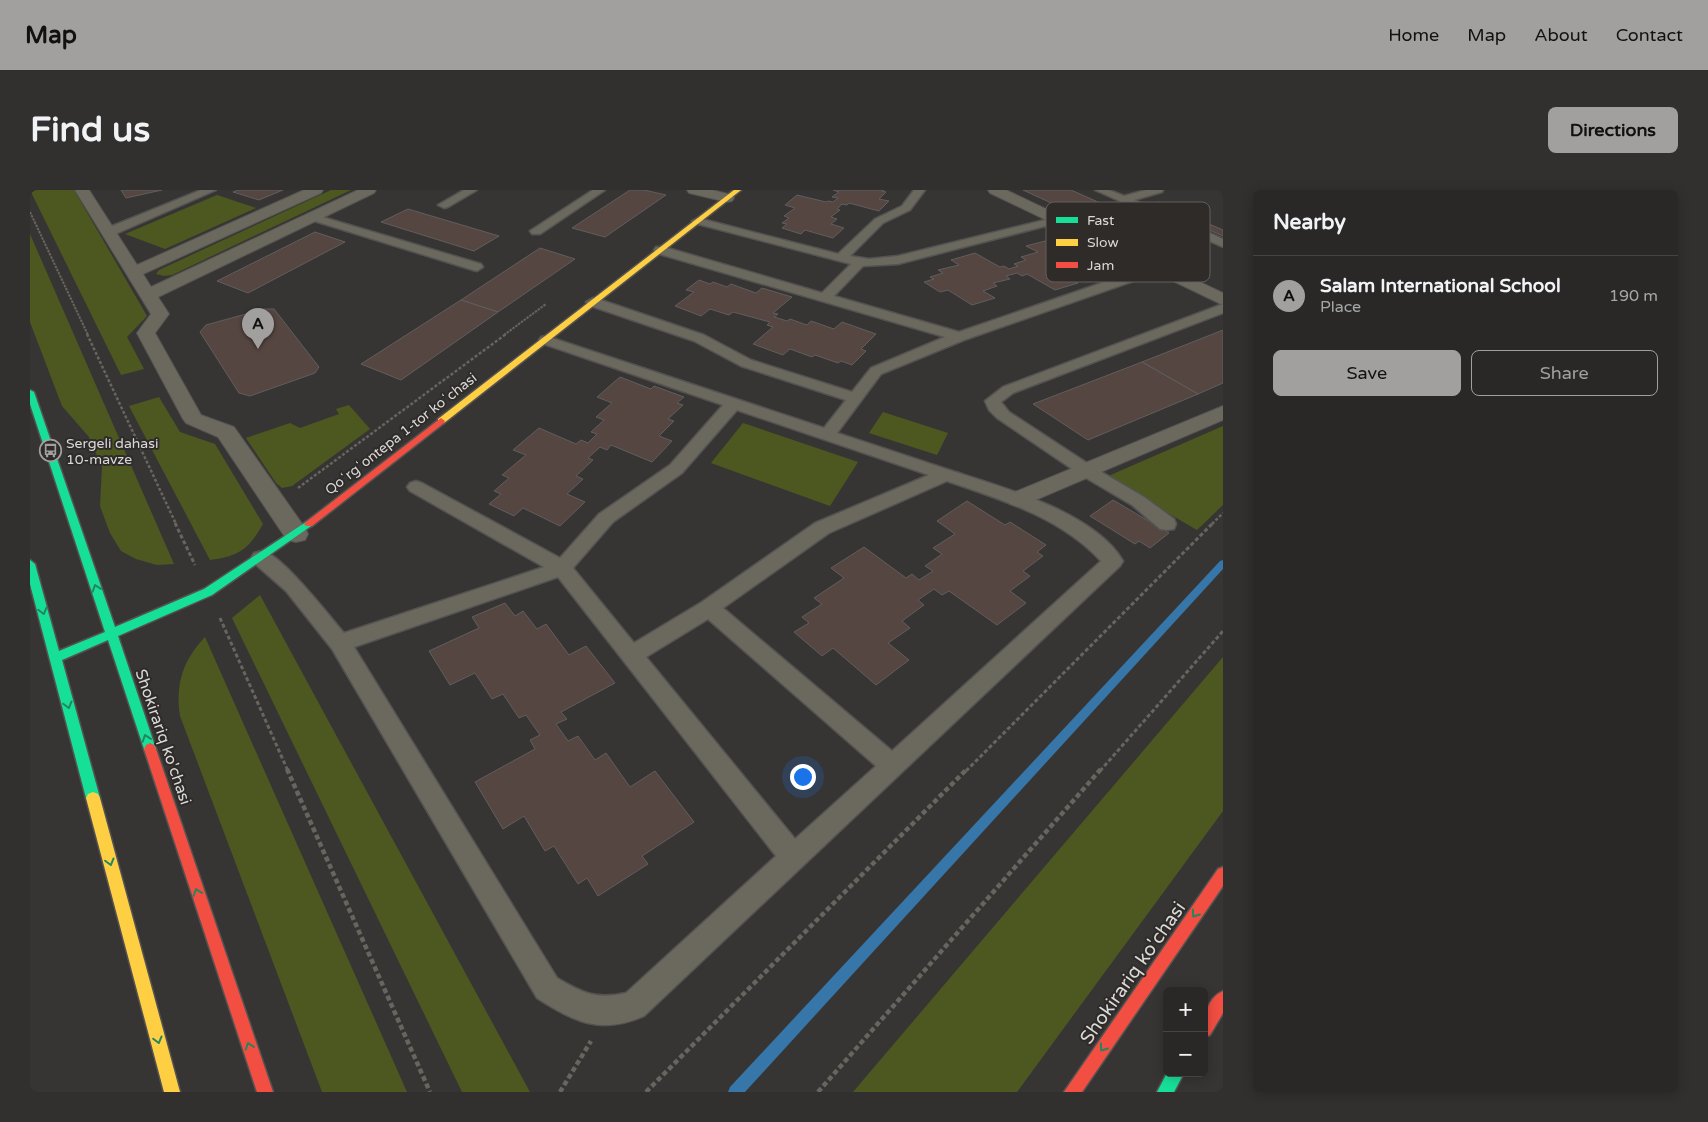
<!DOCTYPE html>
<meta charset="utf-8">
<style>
body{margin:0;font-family:"Varela Round",sans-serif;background:#31302f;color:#f1f3f6}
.controls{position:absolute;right:15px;bottom:15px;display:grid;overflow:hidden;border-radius:8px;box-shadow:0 2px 12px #0003}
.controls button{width:45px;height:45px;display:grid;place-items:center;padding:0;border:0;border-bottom:1px solid #454444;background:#292827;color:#f1f3f6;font:25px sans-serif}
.you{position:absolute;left:772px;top:586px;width:18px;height:18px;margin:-12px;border:4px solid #fff;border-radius:50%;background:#1a73e8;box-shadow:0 0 0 8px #1a73e833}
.badge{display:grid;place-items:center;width:32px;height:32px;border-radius:50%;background:#a2a09f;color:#111;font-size:16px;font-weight:700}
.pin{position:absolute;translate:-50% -41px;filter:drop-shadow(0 1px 2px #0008)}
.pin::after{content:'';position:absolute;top:26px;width:18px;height:15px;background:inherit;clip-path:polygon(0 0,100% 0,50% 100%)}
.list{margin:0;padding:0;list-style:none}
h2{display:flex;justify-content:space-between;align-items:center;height:65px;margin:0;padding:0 20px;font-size:21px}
h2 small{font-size:16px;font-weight:400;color:#a5a6a7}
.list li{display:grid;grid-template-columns:32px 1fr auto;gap:15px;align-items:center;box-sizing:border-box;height:80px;padding:0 20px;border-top:1px solid #454444}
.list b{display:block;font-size:19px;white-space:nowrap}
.list p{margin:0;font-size:16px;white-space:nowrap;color:#a5a6a7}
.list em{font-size:16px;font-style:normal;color:#a5a6a7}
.actions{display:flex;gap:10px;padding:15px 20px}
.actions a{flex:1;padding:11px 0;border:1px solid #a2a09f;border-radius:8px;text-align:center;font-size:18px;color:#a2a09f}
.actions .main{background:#a2a09f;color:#111}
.map{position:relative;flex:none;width:1193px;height:902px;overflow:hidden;border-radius:8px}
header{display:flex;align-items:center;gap:30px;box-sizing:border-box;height:70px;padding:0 25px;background:#a2a09f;color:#111}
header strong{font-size:24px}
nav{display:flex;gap:28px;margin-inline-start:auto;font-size:18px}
.intro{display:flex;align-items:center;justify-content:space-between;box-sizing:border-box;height:120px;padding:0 30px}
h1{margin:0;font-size:35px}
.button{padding:12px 22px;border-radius:8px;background:#a2a09f;color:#111;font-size:18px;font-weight:700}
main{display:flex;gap:30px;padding:0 30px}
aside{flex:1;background:#292827;border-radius:8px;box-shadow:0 2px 12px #0003}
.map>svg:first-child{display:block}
.green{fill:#4d5820}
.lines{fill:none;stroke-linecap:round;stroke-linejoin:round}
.stream{fill:#3776a8;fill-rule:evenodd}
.building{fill:#554642;stroke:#605e5e}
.lane-casing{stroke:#545352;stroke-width:3}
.street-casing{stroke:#545352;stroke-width:2}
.fast-casing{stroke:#545352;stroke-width:3}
.slow-casing{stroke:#545352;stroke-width:3}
.jam-casing{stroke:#545352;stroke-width:3}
.path-far3{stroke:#68655f;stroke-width:2;stroke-dasharray:2.5 1;stroke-linecap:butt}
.path-far2{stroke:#68655f;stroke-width:2.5;stroke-dasharray:3 2;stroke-linecap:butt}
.path-far1{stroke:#68655f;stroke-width:3;stroke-dasharray:4 2.5;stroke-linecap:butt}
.path{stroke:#68655f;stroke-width:4.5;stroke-dasharray:5 3;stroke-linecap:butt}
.lane{fill:#6b685e;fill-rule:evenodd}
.street{fill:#6b685e;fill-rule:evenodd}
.fast{fill:#16e098;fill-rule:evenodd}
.slow{fill:#ffcf43;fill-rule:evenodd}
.jam{fill:#f24e42;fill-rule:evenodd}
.oneway{stroke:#228660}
.labels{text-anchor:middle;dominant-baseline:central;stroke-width:4;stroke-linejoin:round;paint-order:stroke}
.far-street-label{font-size:14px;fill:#dbd9d8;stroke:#2e2b29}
.far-poi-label{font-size:14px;fill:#dbd9d8;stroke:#2e2b29;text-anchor:start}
.street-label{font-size:16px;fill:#dbd9d8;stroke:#2e2b29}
.near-street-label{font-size:19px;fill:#dbd9d8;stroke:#2e2b29}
.key{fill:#2e2b29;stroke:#625f5e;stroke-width:1}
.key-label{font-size:14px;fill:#dbd9d8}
</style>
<header>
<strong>Map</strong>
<nav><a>Home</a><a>Map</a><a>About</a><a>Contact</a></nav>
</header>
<div class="intro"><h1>Find us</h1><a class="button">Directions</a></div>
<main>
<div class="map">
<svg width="1193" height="902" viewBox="0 0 1193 902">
<rect width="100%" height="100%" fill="#373534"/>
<!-- green -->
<g class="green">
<path d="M0,0H44L117,126L97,147L114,179L91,185Z"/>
<path d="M301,0H321L142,85L134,86L126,84L129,80Z"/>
<path d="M187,5L226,18L135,59L95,44Z"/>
<path d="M0,44L144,374L127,375L106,369L91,361L80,343L70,316L72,277L59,247L32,216L0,132Z"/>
<path d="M129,207L150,242L185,254L233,334C218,360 209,366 180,370L99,216Z"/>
<path d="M319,215L340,239L262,296L252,298L246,293L216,248L260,233L270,238L309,224L306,219Z"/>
<path d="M853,222L918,243L907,265L839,243Z"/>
<path d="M713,233L828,272L800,316L681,273Z"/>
<path d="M1193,236V315L1167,340L1076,287Z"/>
<path d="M230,405L500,902H432L202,428Z"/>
<path d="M175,447L377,902H292L150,526C145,494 153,470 175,447Z"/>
<path d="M1193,467V621L987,902H823Z"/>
</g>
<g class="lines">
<!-- stream -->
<path class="stream" d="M1193,370V379L715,902H698L700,897L1190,371Z"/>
</g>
<!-- building -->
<g class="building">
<path d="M91,0H132L96,8Z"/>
<path d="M208,0H253L229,10L203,2Z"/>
<path d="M600,0H614L636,5L575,47L542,38Z"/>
<path d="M803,0H854L852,1L856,2L849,9L859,11L849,21L819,13L817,15L812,14L807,19L810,20L801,27L807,29L801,34L814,38L803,48L775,40L771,44L752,38L757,34L752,33L759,28L754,26L765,18L755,15L767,5L796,12L798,11L803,12L808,8L802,7L809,2Z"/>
<path d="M993,0H1041L1133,41L1102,50Z"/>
<path d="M1128,12L1193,40V46L1120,14Z"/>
<path d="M378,19L469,46L444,61L351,32Z"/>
<path d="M285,42L315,52L218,103L187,91Z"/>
<path d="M1019,50L1069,71L1062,74L1065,76L1050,81L1054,83L1038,87L1048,93L1025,100L997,84L992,86L987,83L976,86L980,89L963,93L967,96L953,101L965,108L942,115L918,100L910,102L894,92L904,89L900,87L913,83L908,80L929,75L921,70L945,63L970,77L974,76L979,79L988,76L984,74L996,70L991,67L1008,62L996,56Z"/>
<path d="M510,58L545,69L468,122L431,110Z"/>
<path d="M669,90L680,94L683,92L697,97L701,94L726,103L732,98L762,107L743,123L748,124L744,127L757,131L760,129L777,135L781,131L804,139L812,132L846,144L831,159L836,161L822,175L811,171L808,173L785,165L782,167L760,159L753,165L723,154L743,137L737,135L740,132L703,122L699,125L680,119L671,126L645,116L664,102L656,100Z"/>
<path d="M431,110L468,122L371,190L331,174Z"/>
<path d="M234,119H244L289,177L285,183L220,206L209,203L170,142L176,135Z"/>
<path d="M1193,140V193L1168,204L1112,172Z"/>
<path d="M1112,172L1168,204L1058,250L1003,214Z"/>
<path d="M590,187L621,199L624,196L654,207L647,213L653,215L638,229L644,231L629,246L642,251L622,272L581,255L577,260L570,257L558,268L563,270L546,286L553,289L537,304L555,312L530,336L493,318L484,326L459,314L471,304L464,301L479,288L472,285L496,265L483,260L509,238L546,254L551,250L558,253L567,244L561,242L574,230L566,227L582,213L567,207Z"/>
<path d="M1083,310L1139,343L1120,358L1109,351L1105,354L1060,326Z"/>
<path d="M937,311L975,335L980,332L1016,355L1007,362L1013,366L993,381L1000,386L980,401L996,413L967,435L919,401L912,405L904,399L888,410L894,415L872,431L880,438L858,453L879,470L846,495L803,458L792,466L764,442L779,433L772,427L792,414L784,408L814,388L801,378L834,357L876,388L882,384L889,390L903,381L895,376L912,364L903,358L925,344L907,331Z"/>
<path d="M475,413L485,426L493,421L507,439L516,434L539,465L556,456L585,493L531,522L537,529L526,534L538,551L548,546L565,570L576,563L600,597L625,581L664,632L612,666L618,674L568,706L557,688L548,694L524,656L515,661L494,626L473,639L445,592L505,559L500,550L510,545L496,525L489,528L473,504L462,509L445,483L420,495L399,461L449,438L442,427Z"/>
</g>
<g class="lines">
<defs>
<g id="lane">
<path d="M171,0H186L83,45H75L73,42L75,39Z"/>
<path d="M434,0H447L418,17L414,18L408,15Z"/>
<path d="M563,0H575L510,44H502L500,41Z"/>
<path d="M884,0H895L880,20L853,33L820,66L839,69L868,66L1027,27L1033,30L1031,32L868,74L833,76L804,106L929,142L1124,75L1128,74L1134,78L1132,81L934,150L851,184L807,243C844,255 880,267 916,279C968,296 1064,321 1093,371L1090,376L614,826C571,845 544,832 507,808L302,459L256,401L224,373L221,368L224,363C226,363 230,361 232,361C250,362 301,428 314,443L514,377L380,301L377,297L380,293L386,291L392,293L530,368L569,324L640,275L693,215L511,153L509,150L511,147L516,146L794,238L816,210L711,176L664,151L558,115L556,112L563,108L568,109L674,145L721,170L822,202L841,178L915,147L626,63L624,60L626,57H634L792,103L821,74L664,33L662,31L668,28L808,64L845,29L872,16ZM707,220L899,285L785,333L672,412L604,453L543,378L583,332L652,283ZM917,291C972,310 1030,327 1071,371L862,561L693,418L799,343ZM528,387L746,666L596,803C566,810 553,803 527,788L324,457ZM678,429L846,576L765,649L616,467Z"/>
<path d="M1065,0H1079L1094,6L1116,0H1133L1132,2L1104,10L1193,49V57Z"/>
<path d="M282,24L451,74L453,77L447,81L443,80L278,29L276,27Z"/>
<path d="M1193,114V123L983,203L971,212L979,222L1063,277L1114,307L1144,329L1146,334L1144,339L1137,340L1130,339L1102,315L1051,285L967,228L959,220L955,211L973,197Z"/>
</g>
<g id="street">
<path d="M45,0H59L107,75L274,0H293L291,3L113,84L121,97L328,0H346L344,3L128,107L139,124L125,143L171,225L204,237L275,338L278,344L275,350L266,352L257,350L188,247L156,233L153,229L107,143L121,124Z"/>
<path d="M657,0H682L702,5L704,8L702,11L697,12L659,3Z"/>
<path d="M958,0H976L1193,103V115L960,3Z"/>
<path d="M1193,216V230L996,314L988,317L980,314L976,309L980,304Z"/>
</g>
<g id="fast">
<path d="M0,200L4,202L85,437L174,399L276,332L279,331L284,334L182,405L88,446L126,559L124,563L120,565L116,563L114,559L78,450L32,470L70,608L68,612L63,614L58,612L56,608L0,394V370L5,374L29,461L75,442L0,214Z"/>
<path d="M1137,883H1154L1144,902H1127Z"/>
</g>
<g id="slow">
<path d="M704,0H711L414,233H408V229Z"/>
<path d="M63,602L68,604L70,608L150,902H134L56,608L58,604Z"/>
</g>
<g id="jam">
<path d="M411,228L415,231L414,233L282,336H276L274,334L276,332Z"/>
<path d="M120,553L124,555L126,559L243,902H227L114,559L116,555Z"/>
<path d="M1193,677V696L1052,902H1034L1188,679Z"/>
<path d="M1193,801V823L1180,845L1174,847C1174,830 1175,809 1193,801Z"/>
</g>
</defs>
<!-- lane casing -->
<use href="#lane" class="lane-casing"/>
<!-- street casing -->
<use href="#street" class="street-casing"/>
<!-- fast casing -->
<use href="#fast" class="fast-casing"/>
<!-- slow casing -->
<use href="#slow" class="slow-casing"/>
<!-- jam casing -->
<use href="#jam" class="jam-casing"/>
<!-- path-far3 -->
<g class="path-far3">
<path d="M0,22L58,145"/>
<path d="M474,145L516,114"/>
</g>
<!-- path-far2 -->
<g class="path-far2">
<path d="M57,144L146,334"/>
<path d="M268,298L476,144"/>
<path d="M1182,334L1193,323"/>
</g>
<!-- path-far1 -->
<g class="path-far1">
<path d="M145,333L165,375"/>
<path d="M190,428L258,581"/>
<path d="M936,581L1183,333"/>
<path d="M1070,581L1193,441"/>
</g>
<!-- path -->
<g class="path">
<path d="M257,579L400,902"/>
<path d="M530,902L561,851"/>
<path d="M616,902L937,579"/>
<path d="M788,902L1071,579"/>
</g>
<!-- lane -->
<use href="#lane" class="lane"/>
<!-- street -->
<use href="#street" class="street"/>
<!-- fast -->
<use href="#fast" class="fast"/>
<!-- slow -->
<use href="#slow" class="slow"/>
<!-- jam -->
<use href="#jam" class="jam"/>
</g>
<!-- one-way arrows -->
<defs><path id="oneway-chevron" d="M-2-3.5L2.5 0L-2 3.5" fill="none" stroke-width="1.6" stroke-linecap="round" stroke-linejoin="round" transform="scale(1.25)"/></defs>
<g class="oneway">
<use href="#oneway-chevron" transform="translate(66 398) rotate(-109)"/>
<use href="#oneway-chevron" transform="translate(13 421) rotate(75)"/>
<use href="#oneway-chevron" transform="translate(38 515) rotate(75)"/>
<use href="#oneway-chevron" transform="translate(116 548) rotate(-109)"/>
<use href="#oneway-chevron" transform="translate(80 672) rotate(75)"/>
<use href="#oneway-chevron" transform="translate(167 702) rotate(-109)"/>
<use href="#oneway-chevron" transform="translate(1165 724) rotate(125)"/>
<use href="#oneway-chevron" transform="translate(128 850) rotate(75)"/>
<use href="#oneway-chevron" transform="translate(219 856) rotate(-109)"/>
<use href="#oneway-chevron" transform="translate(1073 858) rotate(125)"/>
</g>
<!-- icons -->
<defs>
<symbol id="bus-ring" viewBox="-11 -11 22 22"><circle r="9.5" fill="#2e2b29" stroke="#a2a09f" stroke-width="1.5"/><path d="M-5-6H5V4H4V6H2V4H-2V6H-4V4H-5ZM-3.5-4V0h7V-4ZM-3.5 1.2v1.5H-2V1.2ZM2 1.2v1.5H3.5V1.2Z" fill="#a2a09f"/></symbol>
</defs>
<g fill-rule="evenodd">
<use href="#bus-ring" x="8" y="248" width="25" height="25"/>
</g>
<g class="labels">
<!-- far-street labels -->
<g class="far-street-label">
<text transform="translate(371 244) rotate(-38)">Qoʻrgʻontepa 1-tor koʻchasi</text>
</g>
<!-- far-poi labels -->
<g class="far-poi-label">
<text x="36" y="253">Sergeli dahasi<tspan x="36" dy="16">10-mavze</tspan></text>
</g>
<!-- street labels -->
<g class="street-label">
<text transform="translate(133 547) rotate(71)">Shokirariq ko'chasi</text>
</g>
<!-- near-street labels -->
<g class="near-street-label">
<text transform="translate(1103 783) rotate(-55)">Shokirariq ko'chasi</text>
</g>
</g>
<!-- legend -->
<rect x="1016" y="12" width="164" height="80" rx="8" class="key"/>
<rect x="1026" y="27" width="22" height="6" fill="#16e098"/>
<rect x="1026" y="49" width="22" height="7" fill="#ffcf43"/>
<rect x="1026" y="72" width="22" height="6" fill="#f24e42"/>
<g class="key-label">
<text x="1057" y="35">Fast</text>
<text x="1057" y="57">Slow</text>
<text x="1057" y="80">Jam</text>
</g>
</svg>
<div class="controls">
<button>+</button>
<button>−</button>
</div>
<div class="you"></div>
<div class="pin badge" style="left:228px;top:159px">A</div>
</div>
<aside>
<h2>Nearby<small></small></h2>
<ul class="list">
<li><span class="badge">A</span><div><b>Salam International School</b><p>Place</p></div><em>190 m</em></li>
</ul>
<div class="actions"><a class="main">Save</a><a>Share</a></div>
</aside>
</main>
